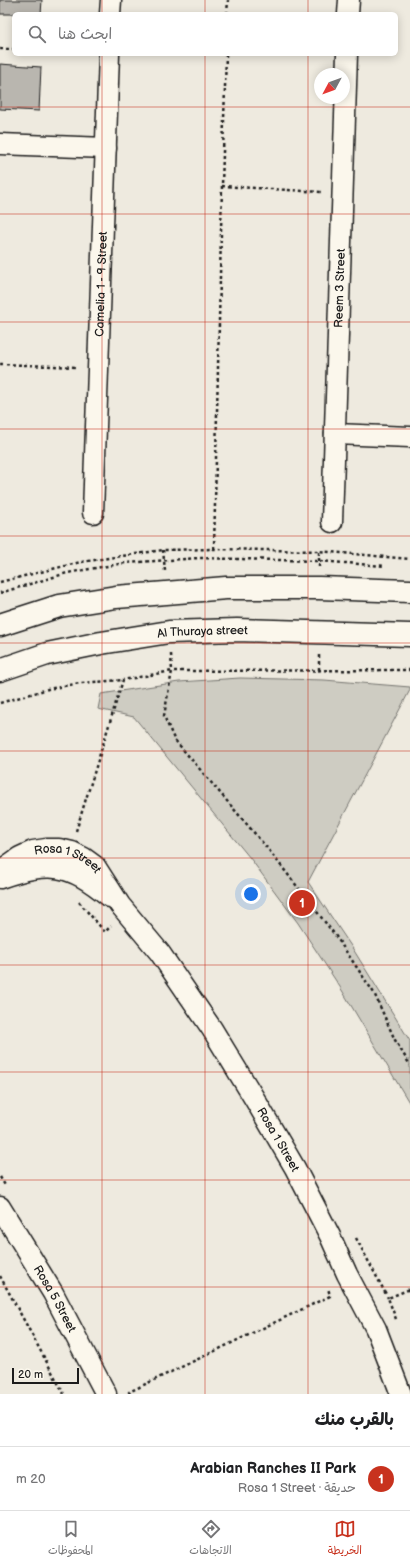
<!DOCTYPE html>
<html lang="ar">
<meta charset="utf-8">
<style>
body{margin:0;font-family:"Balsamiq Sans","Playpen Sans Arabic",sans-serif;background:#f6f6f6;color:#202124;direction:rtl}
.compass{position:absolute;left:314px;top:68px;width:36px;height:36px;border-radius:50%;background:#fff;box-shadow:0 2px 10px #0003;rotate:229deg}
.scale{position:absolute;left:12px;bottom:10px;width:67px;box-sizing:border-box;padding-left:4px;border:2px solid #1c1c1c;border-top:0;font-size:11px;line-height:14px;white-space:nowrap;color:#1c1c1c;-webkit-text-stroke:3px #fbf7ec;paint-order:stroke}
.you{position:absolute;left:251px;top:894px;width:14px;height:14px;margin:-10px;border:3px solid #fff;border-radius:50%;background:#1a73e8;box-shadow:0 0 0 6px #1a73e833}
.badge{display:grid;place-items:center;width:26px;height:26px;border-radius:50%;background:#c8321e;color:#fff;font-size:13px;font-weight:700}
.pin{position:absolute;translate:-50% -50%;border:2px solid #fff;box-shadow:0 1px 4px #0006}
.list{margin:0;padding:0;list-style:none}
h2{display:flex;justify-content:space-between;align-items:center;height:52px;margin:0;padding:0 16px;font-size:17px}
h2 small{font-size:13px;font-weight:400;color:#757577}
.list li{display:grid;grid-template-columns:26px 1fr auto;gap:12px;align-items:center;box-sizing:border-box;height:64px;padding:0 16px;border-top:1px solid #e0e0e0}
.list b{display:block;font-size:15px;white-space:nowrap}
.list p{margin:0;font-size:13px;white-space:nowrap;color:#757577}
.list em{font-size:13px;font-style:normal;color:#757577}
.icon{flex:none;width:22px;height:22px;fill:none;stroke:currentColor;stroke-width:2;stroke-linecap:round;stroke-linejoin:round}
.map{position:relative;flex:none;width:410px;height:1394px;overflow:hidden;direction:ltr}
.search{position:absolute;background:#fff;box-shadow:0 2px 10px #0003;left:12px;right:12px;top:12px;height:44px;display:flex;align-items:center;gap:10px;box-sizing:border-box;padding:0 14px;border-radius:6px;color:#757577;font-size:15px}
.sheet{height:116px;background:#fff}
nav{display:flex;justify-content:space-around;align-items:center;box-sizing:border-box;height:56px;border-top:1px solid #e0e0e0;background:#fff;font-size:11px;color:#757577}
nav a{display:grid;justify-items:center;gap:2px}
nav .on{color:#c8321e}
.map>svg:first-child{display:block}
.green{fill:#ceccc2;stroke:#75746f}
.building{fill:#b9b6af;stroke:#1c1c1c}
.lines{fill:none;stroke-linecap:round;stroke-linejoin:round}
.minor-casing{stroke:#1c1c1c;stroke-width:23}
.tertiary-casing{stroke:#1c1c1c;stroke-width:25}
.path{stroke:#1c1c1c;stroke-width:2.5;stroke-dasharray:3 3;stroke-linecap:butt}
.minor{stroke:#fbf7ec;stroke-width:20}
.tertiary{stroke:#fbf7ec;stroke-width:22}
.grid{fill:none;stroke:#c8321e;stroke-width:1;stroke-opacity:0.55}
.labels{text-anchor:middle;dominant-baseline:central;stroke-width:3.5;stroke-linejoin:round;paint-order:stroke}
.street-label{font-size:12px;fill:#1c1c1c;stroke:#fbf7ec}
</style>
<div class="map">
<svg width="410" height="1394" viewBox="0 0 410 1394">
<rect width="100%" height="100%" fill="#eeeadf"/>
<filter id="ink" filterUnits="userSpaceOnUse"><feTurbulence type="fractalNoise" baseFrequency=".025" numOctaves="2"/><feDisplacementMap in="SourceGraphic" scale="8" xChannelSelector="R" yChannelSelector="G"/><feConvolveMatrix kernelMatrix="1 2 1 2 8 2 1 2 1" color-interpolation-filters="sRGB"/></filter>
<g filter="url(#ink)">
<!-- green -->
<path class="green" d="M240,678L324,680L410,687V690L308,882L353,949L410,1041V1104L340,987L298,923L250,858L134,717L98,709L101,694L179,682Z"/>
<!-- building -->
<g class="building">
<path d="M0,0H42L41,14H0Z"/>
<path d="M0,64L41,67L39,111L0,109Z"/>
</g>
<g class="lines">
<defs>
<g id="minor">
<path d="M110,14L111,0"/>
<path d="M348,14L349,0"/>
<path d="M0,144L106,148"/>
<path d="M335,434L410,437"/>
<path id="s1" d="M93,513L109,54"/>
<path id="s2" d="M332,522L347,54"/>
<path id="s3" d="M0,871L20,857L33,851L46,849H59L72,852L84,858L95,866L120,905L160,953L212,1029L254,1098L295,1168L330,1236L347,1274L376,1329L401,1394"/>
<path d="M0,878C51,861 68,863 110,897"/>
<path id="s4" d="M0,1207L53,1293L106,1394"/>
</g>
<g id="tertiary">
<path d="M0,625L59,606L116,597L166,593L226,588H319L410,591"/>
<path id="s5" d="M0,670L47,654L101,643L169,632L237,630L410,635"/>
</g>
</defs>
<!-- minor casing -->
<use href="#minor" class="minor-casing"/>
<!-- tertiary casing -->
<use href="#tertiary" class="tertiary-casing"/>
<!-- path -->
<g class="path">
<path d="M227,14L228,0"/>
<path d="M0,49H14"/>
<path d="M226,54L222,186L321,192"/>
<path d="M0,364L77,367"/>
<path d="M214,549L222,186"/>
<path d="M163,550L165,571"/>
<path d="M319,567V551"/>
<path d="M0,582L81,562L163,550L214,549L319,551L410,559"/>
<path d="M0,593L67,573L125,563L199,558L319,561L385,566"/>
<path d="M171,654L172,671L164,716L174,739L268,849L335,935L374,993L395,1040L410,1065"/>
<path d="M319,670V654"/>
<path d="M0,703L48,689L80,683L123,680"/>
<path d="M76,831L123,680L172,671L410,670"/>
<path d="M79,902L105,932L111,926"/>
<path d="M0,1177L6,1187"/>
<path d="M356,1238L388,1298"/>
<path d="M0,1276L64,1394"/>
<path d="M396,1319L388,1298L410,1289"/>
<path d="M130,1394L129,1392L330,1296L328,1288"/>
</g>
<!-- minor -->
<use href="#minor" class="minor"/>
<!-- tertiary -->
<use href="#tertiary" class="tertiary"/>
</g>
</g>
<!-- grid -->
<path class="grid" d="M102,0V14M205,0V14M308,0V14M102,54V1394M205,54V1394M308,54V1394M0,107H410M0,214H410M0,322H410M0,429H410M0,536H410M0,643H410M0,751H410M0,858H410M0,965H410M0,1072H410M0,1180H410M0,1287H410"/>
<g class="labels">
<!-- street labels -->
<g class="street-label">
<text stroke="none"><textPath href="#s1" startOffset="229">Camelia 1 - 9 Street</textPath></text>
<text stroke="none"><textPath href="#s2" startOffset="234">Reem 3 Street</textPath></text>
<text stroke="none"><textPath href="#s5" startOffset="207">Al Thuraya street</textPath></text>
<text stroke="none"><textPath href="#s3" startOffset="76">Rosa 1 Street</textPath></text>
<text stroke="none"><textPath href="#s3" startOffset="435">Rosa 1 Street</textPath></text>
<text stroke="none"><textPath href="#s4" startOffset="107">Rosa 5 Street</textPath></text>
</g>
</g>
</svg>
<svg class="compass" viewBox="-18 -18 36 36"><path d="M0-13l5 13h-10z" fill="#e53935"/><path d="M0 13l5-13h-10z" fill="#757577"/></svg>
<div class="scale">20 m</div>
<div class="you"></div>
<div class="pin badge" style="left:302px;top:903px">1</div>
<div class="search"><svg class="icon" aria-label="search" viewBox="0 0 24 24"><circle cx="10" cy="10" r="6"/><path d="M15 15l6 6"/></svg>ابحث هنا</div>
</div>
<section class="sheet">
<h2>بالقرب منك<small></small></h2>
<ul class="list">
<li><span class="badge">1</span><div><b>Arabian Ranches II Park</b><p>حديقة · Rosa 1 Street</p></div><em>20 m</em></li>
</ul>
</section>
<nav>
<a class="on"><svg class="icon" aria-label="map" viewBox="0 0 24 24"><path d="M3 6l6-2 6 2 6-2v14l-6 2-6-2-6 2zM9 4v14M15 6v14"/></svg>الخريطة</a>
<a><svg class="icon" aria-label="directions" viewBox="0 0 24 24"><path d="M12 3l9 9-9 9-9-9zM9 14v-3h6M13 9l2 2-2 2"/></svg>الاتجاهات</a>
<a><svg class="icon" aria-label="saved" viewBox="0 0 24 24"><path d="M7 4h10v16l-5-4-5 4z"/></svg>المحفوظات</a>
</nav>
